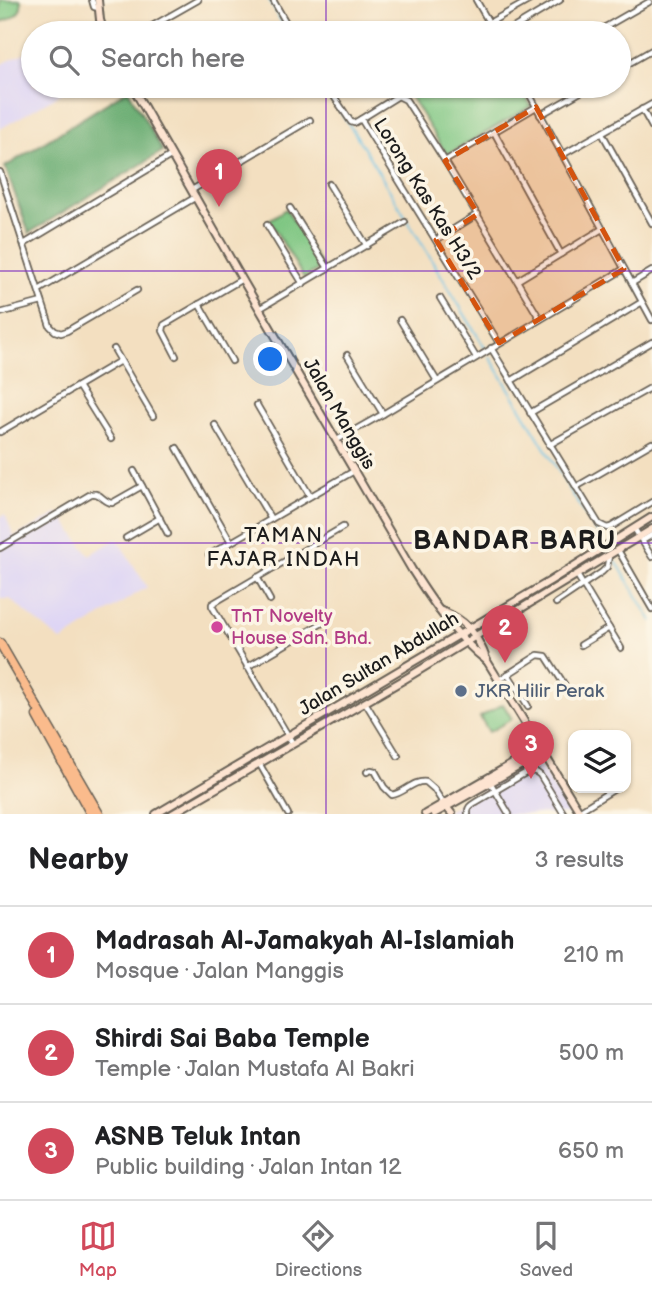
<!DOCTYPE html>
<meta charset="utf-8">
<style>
body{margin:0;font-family:"Balsamiq Sans",sans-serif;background:#f2f2f2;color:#202124}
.controls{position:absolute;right:21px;bottom:21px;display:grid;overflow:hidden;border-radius:14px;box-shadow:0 2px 5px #0004}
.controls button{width:63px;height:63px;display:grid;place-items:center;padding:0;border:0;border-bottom:2px solid #e0e0e0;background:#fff;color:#202124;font:35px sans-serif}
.you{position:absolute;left:271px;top:360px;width:24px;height:24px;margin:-18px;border:5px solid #fff;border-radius:50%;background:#1a73e8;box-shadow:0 0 0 10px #1a73e833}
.badge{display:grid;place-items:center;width:46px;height:46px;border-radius:50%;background:#d1495b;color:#fff;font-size:23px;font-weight:700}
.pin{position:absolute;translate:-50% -58px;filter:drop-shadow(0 2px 4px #0008)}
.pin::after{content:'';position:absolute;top:37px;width:24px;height:21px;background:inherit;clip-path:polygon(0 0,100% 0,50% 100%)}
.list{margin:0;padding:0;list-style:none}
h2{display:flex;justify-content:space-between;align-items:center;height:91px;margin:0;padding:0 28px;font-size:30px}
h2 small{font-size:23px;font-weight:400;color:#757577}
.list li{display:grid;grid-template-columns:46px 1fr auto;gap:21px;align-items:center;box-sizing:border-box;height:98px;padding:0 28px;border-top:2px solid #e0e0e0}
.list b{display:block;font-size:26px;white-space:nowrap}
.list p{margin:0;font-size:23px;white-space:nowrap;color:#757577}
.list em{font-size:23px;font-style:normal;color:#757577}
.icon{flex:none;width:38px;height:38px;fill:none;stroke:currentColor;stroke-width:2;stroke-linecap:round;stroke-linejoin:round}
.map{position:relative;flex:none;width:652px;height:814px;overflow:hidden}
.search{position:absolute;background:#fff;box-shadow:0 2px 5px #0004;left:21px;right:21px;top:21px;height:77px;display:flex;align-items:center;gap:18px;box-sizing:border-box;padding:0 24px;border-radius:38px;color:#757577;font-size:26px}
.sheet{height:385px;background:#fff}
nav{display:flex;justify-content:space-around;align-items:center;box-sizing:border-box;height:98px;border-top:2px solid #e0e0e0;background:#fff;font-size:19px;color:#757577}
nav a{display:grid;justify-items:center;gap:4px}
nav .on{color:#d1495b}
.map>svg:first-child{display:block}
.built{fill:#ded5f5}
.green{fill:#7ec682;stroke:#4d714f;stroke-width:2}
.forest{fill:#66ab70;stroke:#416446;stroke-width:2}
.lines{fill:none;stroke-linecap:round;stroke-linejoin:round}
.stream{stroke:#67c1e5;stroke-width:2}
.street-casing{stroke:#676055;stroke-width:8}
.secondary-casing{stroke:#676055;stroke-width:10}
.highway-casing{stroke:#676055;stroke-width:11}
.street{stroke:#fff;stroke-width:4.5}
.secondary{stroke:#fde4d1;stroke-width:6}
.highway{stroke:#fabb8c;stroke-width:8}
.marked{fill:#d4530e;fill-opacity:0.2;stroke:#d4530e;stroke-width:5;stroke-dasharray:14 9;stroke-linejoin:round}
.grid{fill:none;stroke:#7b2cbf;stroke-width:2;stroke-opacity:0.55}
.hotel-dot{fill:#d1479c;stroke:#fcf5e5;stroke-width:2.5}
.service-dot{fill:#5c6f8a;stroke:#fcf5e5;stroke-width:2.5}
.labels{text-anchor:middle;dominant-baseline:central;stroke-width:7;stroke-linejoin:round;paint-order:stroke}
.street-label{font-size:19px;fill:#1c1c1c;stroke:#fcf5e5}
.hotel-label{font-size:19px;fill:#b23c85;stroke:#fcf5e5;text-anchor:start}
.service-label{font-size:19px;fill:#4e5e75;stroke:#fcf5e5;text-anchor:start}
.neighbourhood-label{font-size:21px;letter-spacing:2px;fill:#1c1c1c;stroke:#fcf5e5}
.district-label{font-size:26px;font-weight:bold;letter-spacing:2px;fill:#1c1c1c;stroke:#fcf5e5}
</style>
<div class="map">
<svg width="652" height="814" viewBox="0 0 652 814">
<rect width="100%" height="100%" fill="#fcf5e5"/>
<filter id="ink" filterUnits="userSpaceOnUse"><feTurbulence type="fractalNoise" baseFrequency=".0143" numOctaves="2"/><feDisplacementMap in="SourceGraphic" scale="14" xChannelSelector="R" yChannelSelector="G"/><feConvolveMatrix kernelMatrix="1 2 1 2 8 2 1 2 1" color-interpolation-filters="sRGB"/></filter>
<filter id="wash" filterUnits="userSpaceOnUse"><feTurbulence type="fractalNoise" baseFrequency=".00686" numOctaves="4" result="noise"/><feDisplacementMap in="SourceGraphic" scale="28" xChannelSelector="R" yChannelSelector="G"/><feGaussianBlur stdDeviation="1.57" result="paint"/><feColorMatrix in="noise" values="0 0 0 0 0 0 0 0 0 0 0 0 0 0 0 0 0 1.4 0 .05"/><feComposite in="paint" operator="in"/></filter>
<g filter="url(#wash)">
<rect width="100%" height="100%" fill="#f3dfc0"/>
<!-- built -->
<g class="built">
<path d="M33,49V86H74L0,129V65Z"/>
<path d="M59,513L89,555L117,539L147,587L61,641L10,599H0V517L5,514L14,537Z"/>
<path d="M536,760L571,814H442Z"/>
</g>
<!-- green -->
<g class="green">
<path d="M0,0H21C24,13 11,20 0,22Z"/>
<path d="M427,86H519L531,106L447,155L410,96Z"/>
<path d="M286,209L322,267L304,278L269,220Z"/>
<path d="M503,704L512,719L489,732L480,717Z"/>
</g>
<!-- forest -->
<path class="forest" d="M128,90L163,151L29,233L5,167Z"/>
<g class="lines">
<!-- stream -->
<g class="stream">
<path d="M269,0L288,33"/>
<path d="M323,86L356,135L485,348"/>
<path d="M490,357L579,505L602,539"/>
<path d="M616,561L652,621"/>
</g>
</g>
</g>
<g filter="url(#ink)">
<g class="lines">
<defs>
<g id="street">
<path d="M92,0L94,7L99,8"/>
<path d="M273,0L292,33"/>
<path d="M476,0L495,33"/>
<path d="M489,23L530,0"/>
<path d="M140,33L198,0"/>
<path d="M505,33L560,0"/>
<path d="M595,33L649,2"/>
<path d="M619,69L652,50"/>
<path d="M327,86L351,122L354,123L361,119"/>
<path d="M525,86L652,320"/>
<path d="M642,109L652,127"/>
<path d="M540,115L591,86"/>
<path d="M494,132L561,254"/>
<path d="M602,133L652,223"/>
<path d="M562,155L652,104"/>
<path d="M445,161L536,107"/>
<path d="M0,172L50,326L55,331L61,333L67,331L137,290"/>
<path d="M329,184L367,246"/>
<path d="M192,190L310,120"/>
<path d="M290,208L328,268"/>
<path d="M267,225L303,284"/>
<path d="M436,240L478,214"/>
<path d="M24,244L172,155"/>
<path d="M518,280L602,229"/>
<path d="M632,283L652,271"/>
<path d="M39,290L196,197"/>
<path d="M440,298L476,357"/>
<path d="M199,304L232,361"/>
<path d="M259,309L405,222"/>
<path d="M0,313L42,302"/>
<path d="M400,320L437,381"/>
<path d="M499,343L361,119L398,96L406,100L445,161L540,319"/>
<path d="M491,348L599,524L607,528L611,527L652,502"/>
<path d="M114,349L153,416"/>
<path d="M347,355L383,414"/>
<path d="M176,356L163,331L164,325L242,279"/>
<path d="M511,381L642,302"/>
<path d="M78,386L111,439"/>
<path d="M257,405L310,496"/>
<path d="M530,413L652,342"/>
<path d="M215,425L271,519"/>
<path d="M0,432L120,361"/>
<path d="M337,440L383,414L624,269"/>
<path d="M549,445L652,387"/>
<path d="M177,448L231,542"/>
<path d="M134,471L168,534"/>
<path d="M576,487L652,443"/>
<path d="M634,528L652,557"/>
<path d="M126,538L160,518"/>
<path d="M642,541L652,535"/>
<path d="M0,548L91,494C101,492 103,502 112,503L142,486"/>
<path d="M618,550L652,609"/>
<path d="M209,555L354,471"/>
<path d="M577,575L621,648"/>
<path d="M257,577L270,600"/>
<path d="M556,603L602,572L607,567L609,556"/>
<path d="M581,645L609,628"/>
<path d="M247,667L329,619"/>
<path d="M508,674L528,706"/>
<path d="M499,680L538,655L546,656L564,684"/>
<path d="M365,702L398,756"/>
<path d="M600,734L601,735"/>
<path d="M293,744L212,606V604L343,527"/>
<path d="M259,763L288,814"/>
<path d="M367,772L371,770L375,771L384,787L392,795C405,793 413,780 426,782L434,789L443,803"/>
<path d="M490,782L509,814"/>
<path d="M579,811L616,788"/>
<path d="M468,814C467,807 471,805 476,802L527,772C533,771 536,771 540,775L564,814"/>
</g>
<g id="secondary">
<path d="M98,0L100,20L104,33"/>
<path d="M132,86L242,279L412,570C433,603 456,637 487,661"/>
<path d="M439,610C466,619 478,635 487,661L581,814"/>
<path d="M444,804L452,814"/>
<path d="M156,814L550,581L652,517"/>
<path d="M172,814L405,679L652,529"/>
<path d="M425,814L540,748"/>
<path d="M434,814L543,753"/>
</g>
<g id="highway">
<path d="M0,643L99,814"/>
<path d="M37,716L91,814"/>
</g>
</defs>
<!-- street casing -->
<use href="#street" class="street-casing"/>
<!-- secondary casing -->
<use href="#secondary" class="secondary-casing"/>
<!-- highway casing -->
<use href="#highway" class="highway-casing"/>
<!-- street -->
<use href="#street" class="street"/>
<!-- secondary -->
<use href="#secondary" class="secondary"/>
<!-- highway -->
<use href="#highway" class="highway"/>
</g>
</g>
<!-- marked area -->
<path class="marked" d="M536,107L624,269L499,343L436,240L478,214L445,161Z"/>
<!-- grid -->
<path class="grid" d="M326,0V33M326,86V814M0,271H652M0,543H652"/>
<!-- markers -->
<circle class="hotel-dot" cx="217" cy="627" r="7"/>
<circle class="service-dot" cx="461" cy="691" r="7"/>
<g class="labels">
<!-- street labels -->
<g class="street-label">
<text transform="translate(427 199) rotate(58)">Lorong Kas Kas H3/2</text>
<text transform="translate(339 414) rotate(60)">Jalan Manggis</text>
<text transform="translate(379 664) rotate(-31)">Jalan Sultan Abdullah</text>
</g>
<!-- hotel labels -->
<g class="hotel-label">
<text x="231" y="616">TnT Novelty<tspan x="231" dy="22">House Sdn. Bhd.</tspan></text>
</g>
<!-- service labels -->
<g class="service-label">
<text x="475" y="691">JKR Hilir Perak</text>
</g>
<!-- neighbourhood labels -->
<g class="neighbourhood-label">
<text x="284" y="535">TAMAN<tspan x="284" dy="24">FAJAR INDAH</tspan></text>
</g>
<!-- district labels -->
<g class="district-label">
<text x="515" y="541">BANDAR BARU</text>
</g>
</g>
</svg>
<div class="controls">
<button><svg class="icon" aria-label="layers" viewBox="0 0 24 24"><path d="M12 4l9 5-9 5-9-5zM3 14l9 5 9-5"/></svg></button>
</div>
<div class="you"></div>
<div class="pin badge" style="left:219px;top:207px">1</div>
<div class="pin badge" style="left:505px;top:663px">2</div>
<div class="pin badge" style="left:531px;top:779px">3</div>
<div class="search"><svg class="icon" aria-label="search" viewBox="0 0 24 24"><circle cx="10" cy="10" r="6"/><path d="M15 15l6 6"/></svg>Search here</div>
</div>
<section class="sheet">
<h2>Nearby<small>3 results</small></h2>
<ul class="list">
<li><span class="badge">1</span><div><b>Madrasah Al-Jamakyah Al-Islamiah</b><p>Mosque · Jalan Manggis</p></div><em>210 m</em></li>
<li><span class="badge">2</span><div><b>Shirdi Sai Baba Temple</b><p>Temple · Jalan Mustafa Al Bakri</p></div><em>500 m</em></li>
<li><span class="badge">3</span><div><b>ASNB Teluk Intan</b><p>Public building · Jalan Intan 12</p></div><em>650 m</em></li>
</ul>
</section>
<nav>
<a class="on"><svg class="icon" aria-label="map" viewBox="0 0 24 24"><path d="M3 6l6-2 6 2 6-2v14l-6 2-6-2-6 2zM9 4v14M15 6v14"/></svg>Map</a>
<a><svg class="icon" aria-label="directions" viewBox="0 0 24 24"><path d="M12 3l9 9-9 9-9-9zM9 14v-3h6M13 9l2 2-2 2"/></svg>Directions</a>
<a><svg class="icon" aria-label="saved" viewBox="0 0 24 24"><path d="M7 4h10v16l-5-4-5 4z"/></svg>Saved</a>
</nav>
